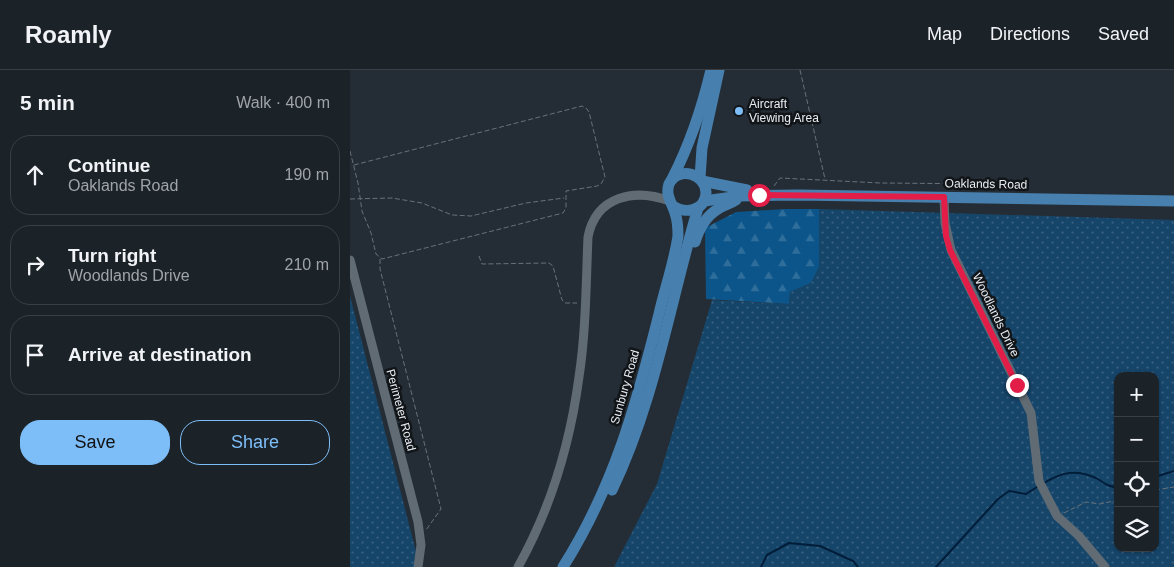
<!DOCTYPE html>
<meta charset="utf-8">
<style>
body{margin:0;font-family:Arial,sans-serif;background:#282f34;color:#f1f3f6}
.controls{position:absolute;right:15px;bottom:15px;display:grid;overflow:hidden;border-radius:10px;box-shadow:0 1px 4px #0004}
.controls button{width:45px;height:45px;display:grid;place-items:center;padding:0;border:0;border-bottom:1px solid #393f45;background:#1b2228;color:#f1f3f6;font:25px sans-serif}
.stop{position:absolute;width:15px;height:15px;margin:-11px;border:4px solid #e11d48;border-radius:50%;background:#fff}
.stop.end{background:#e11d48;border-color:#fff;box-shadow:0 1px 5px #0008}
.list{margin:0;padding:0;list-style:none}
h2{display:flex;justify-content:space-between;align-items:center;height:65px;margin:0;padding:0 20px;font-size:21px}
h2 small{font-size:16px;font-weight:400;color:#a0a4a8}
.list li{display:grid;grid-template-columns:32px 1fr auto;gap:15px;align-items:center;box-sizing:border-box;height:80px;margin:0 10px 10px;padding:0 10px;border:1px solid #393f45;border-radius:20px}
.list b{display:block;font-size:19px;white-space:nowrap}
.list p{margin:0;font-size:16px;white-space:nowrap;color:#a0a4a8}
.list em{font-size:16px;font-style:normal;color:#a0a4a8}
.actions{display:flex;gap:10px;padding:15px 20px}
.actions a{flex:1;padding:11px 0;border:1px solid #7dbef9;border-radius:20px;text-align:center;font-size:18px;color:#7dbef9}
.actions .main{background:#7dbef9;color:#111}
.icon{flex:none;width:28px;height:28px;fill:none;stroke:currentColor;stroke-width:2;stroke-linecap:round;stroke-linejoin:round}
.map{position:relative;flex:none;width:824px;height:497px;overflow:hidden}
header{display:flex;align-items:center;gap:30px;box-sizing:border-box;height:70px;padding:0 25px;background:#1b2228;border-bottom:1px solid #393f45}
header strong{font-size:24px}
nav{display:flex;gap:28px;margin-inline-start:auto;font-size:18px}
main{display:flex}
aside{flex:1;background:#1b2228}
.map>svg:first-child{display:block}
.grass{fill:url(#grass-dots);fill-rule:evenodd}
.forest{fill:url(#forest-firs)}
.lines{fill:none;stroke-linecap:round;stroke-linejoin:round}
.stream{stroke:#001d39;stroke-width:2}
.path{stroke:#697178;stroke-width:1;stroke-dasharray:5 2.5;stroke-linecap:butt}
.minor{stroke:#616b74;stroke-width:9}
.major{stroke:#4780af;stroke-width:11}
.route{stroke:#e11d48;stroke-width:6}
.poi-dot{fill:#7dbef9;stroke:#111518;stroke-width:2}
.labels{text-anchor:middle;dominant-baseline:central;stroke-width:5;stroke-linejoin:round;paint-order:stroke}
.poi-label{font-size:12px;fill:#e9eef4;stroke:#111518;text-anchor:start}
.street-label{font-size:12px;fill:#e9eef4;stroke:#111518}
</style>
<header>
<strong>Roamly</strong>
<nav><a>Map</a><a>Directions</a><a>Saved</a></nav>
</header>
<main>
<aside>
<h2>5 min<small>Walk · 400 m</small></h2>
<ul class="list">
<li><svg class="icon" aria-label="ahead" viewBox="0 0 24 24"><path d="M12 20V5M6 11l6-6 6 6"/></svg><div><b>Continue</b><p>Oaklands Road</p></div><em>190 m</em></li>
<li><svg class="icon" aria-label="right" viewBox="0 0 24 24"><path d="M7 20v-9h11M14 6l5 5-5 5"/></svg><div><b>Turn right</b><p>Woodlands Drive</p></div><em>210 m</em></li>
<li><svg class="icon" aria-label="arrive" viewBox="0 0 24 24"><path d="M6 21V4h12l-3 4 3 4H6"/></svg><div><b>Arrive at destination</b></div></li>
</ul>
<div class="actions"><a class="main">Save</a><a>Share</a></div>
</aside>
<div class="map">
<svg width="824" height="497" viewBox="0 0 824 497">
<defs>
<pattern id="grass-dots" width="8" height="8" patternUnits="userSpaceOnUse" patternTransform="scale(1.25)"><rect width="8" height="8" fill="#16456a"/><path d="M2 2h.1M6 6h.1" fill="none" stroke="#386080" stroke-width="1.8" stroke-linecap="round"/></pattern>
<pattern id="forest-firs" width="22" height="20" patternUnits="userSpaceOnUse" patternTransform="scale(1.25)"><rect width="22" height="20" fill="#0c558a"/><path d="M5 1l3.5 6h-7zM16 11l3.5 6h-7z" fill="#2f6e9b"/></pattern>
</defs>
<rect width="100%" height="100%" fill="#242d35"/>
<!-- grass -->
<g class="grass">
<path d="M469,139L824,150V497H264L307,414L362,230L439,234L440,222L461,213L469,197ZM768,306H805V478H768Z"/>
<path d="M0,226L70,497H0Z"/>
</g>
<!-- forest -->
<path class="forest" d="M436,139H469V197L461,213L440,222L439,234L356,229L355,158L386,142Z"/>
<g class="lines">
<!-- stream -->
<g class="stream">
<path d="M805,407L824,401"/>
<path d="M694,413C712,402 726,399 746,408C755,413 757,417 768,417"/>
<path d="M411,497L417,485L439,473L470,476L503,491L508,497"/>
<path d="M586,497L648,429L659,421L676,424L687,417"/>
</g>
<!-- path -->
<g class="path">
<path d="M450,0L475,109"/>
<path d="M0,81L8,113L12,141L21,163L26,184L32,189L213,143L216,138V121L247,116L251,114L255,107L239,42L237,39L232,36L4,95"/>
<path d="M424,116L430,108L530,113L645,114L665,119"/>
<path d="M0,129L42,128L72,133L102,145L121,146L176,133L214,128"/>
<path d="M129,186L132,194L199,193L203,196L212,230L215,233H227"/>
<path d="M30,189V199L91,439L76,460"/>
<path d="M805,420L824,417"/>
<path d="M714,443L736,432L750,434L768,430"/>
</g>
<!-- minor -->
<g class="minor">
<path d="M594,127L595,153L601,180L681,343L689,411L707,446L729,466L755,497"/>
<path d="M0,190L68,452L71,475L68,497"/>
<path d="M168,497C201,438 220,374 229,307C236,261 236,213 238,167C246,126 284,118 320,131"/>
</g>
<!-- major -->
<g class="major">
<path d="M350,108L352,78L369,0"/>
<path d="M322,109C340,74 352,38 361,0"/>
<path d="M352,111L397,120"/>
<path d="M354,131L390,126L448,125L824,131"/>
<path d="M345,172C349,159 356,146 368,139C374,135 380,134 386,130"/>
<path d="M262,420C305,331 320,232 348,138"/>
<path d="M213,497C264,416 286,336 309,244C315,218 324,193 328,166C328,158 328,151 325,143C322,133 315,125 319,114C328,96 355,103 356,122C356,141 335,145 322,135"/>
</g>
</g>
<g class="lines">
<!-- route -->
<path class="route" d="M409,125L594,127L596,166L600,180L667,315"/>
</g>
<!-- markers -->
<circle class="poi-dot" cx="389" cy="41" r="5"/>
<g class="labels">
<!-- poi labels -->
<g class="poi-label">
<text x="399" y="34">Aircraft<tspan x="399" dy="14">Viewing Area</tspan></text>
</g>
<!-- street labels -->
<g class="street-label">
<text transform="translate(636 114) rotate(1)">Oaklands Road</text>
<text transform="translate(646 245) rotate(64)">Woodlands Drive</text>
<text transform="translate(275 317) rotate(-74)">Sunbury Road</text>
<text transform="translate(51 340) rotate(75)">Perimeter Road</text>
</g>
</g>
</svg>
<div class="controls">
<button>+</button>
<button>−</button>
<button><svg class="icon" aria-label="locate" viewBox="0 0 24 24"><circle cx="12" cy="12" r="6"/><path d="M12 2v4M12 18v4M2 12h4M18 12h4"/></svg></button>
<button><svg class="icon" aria-label="layers" viewBox="0 0 24 24"><path d="M12 4l9 5-9 5-9-5zM3 14l9 5 9-5"/></svg></button>
</div>
<div class="stop" style="left:409px;top:125px"></div>
<div class="stop end" style="left:667px;top:315px"></div>
</div>
</main>
